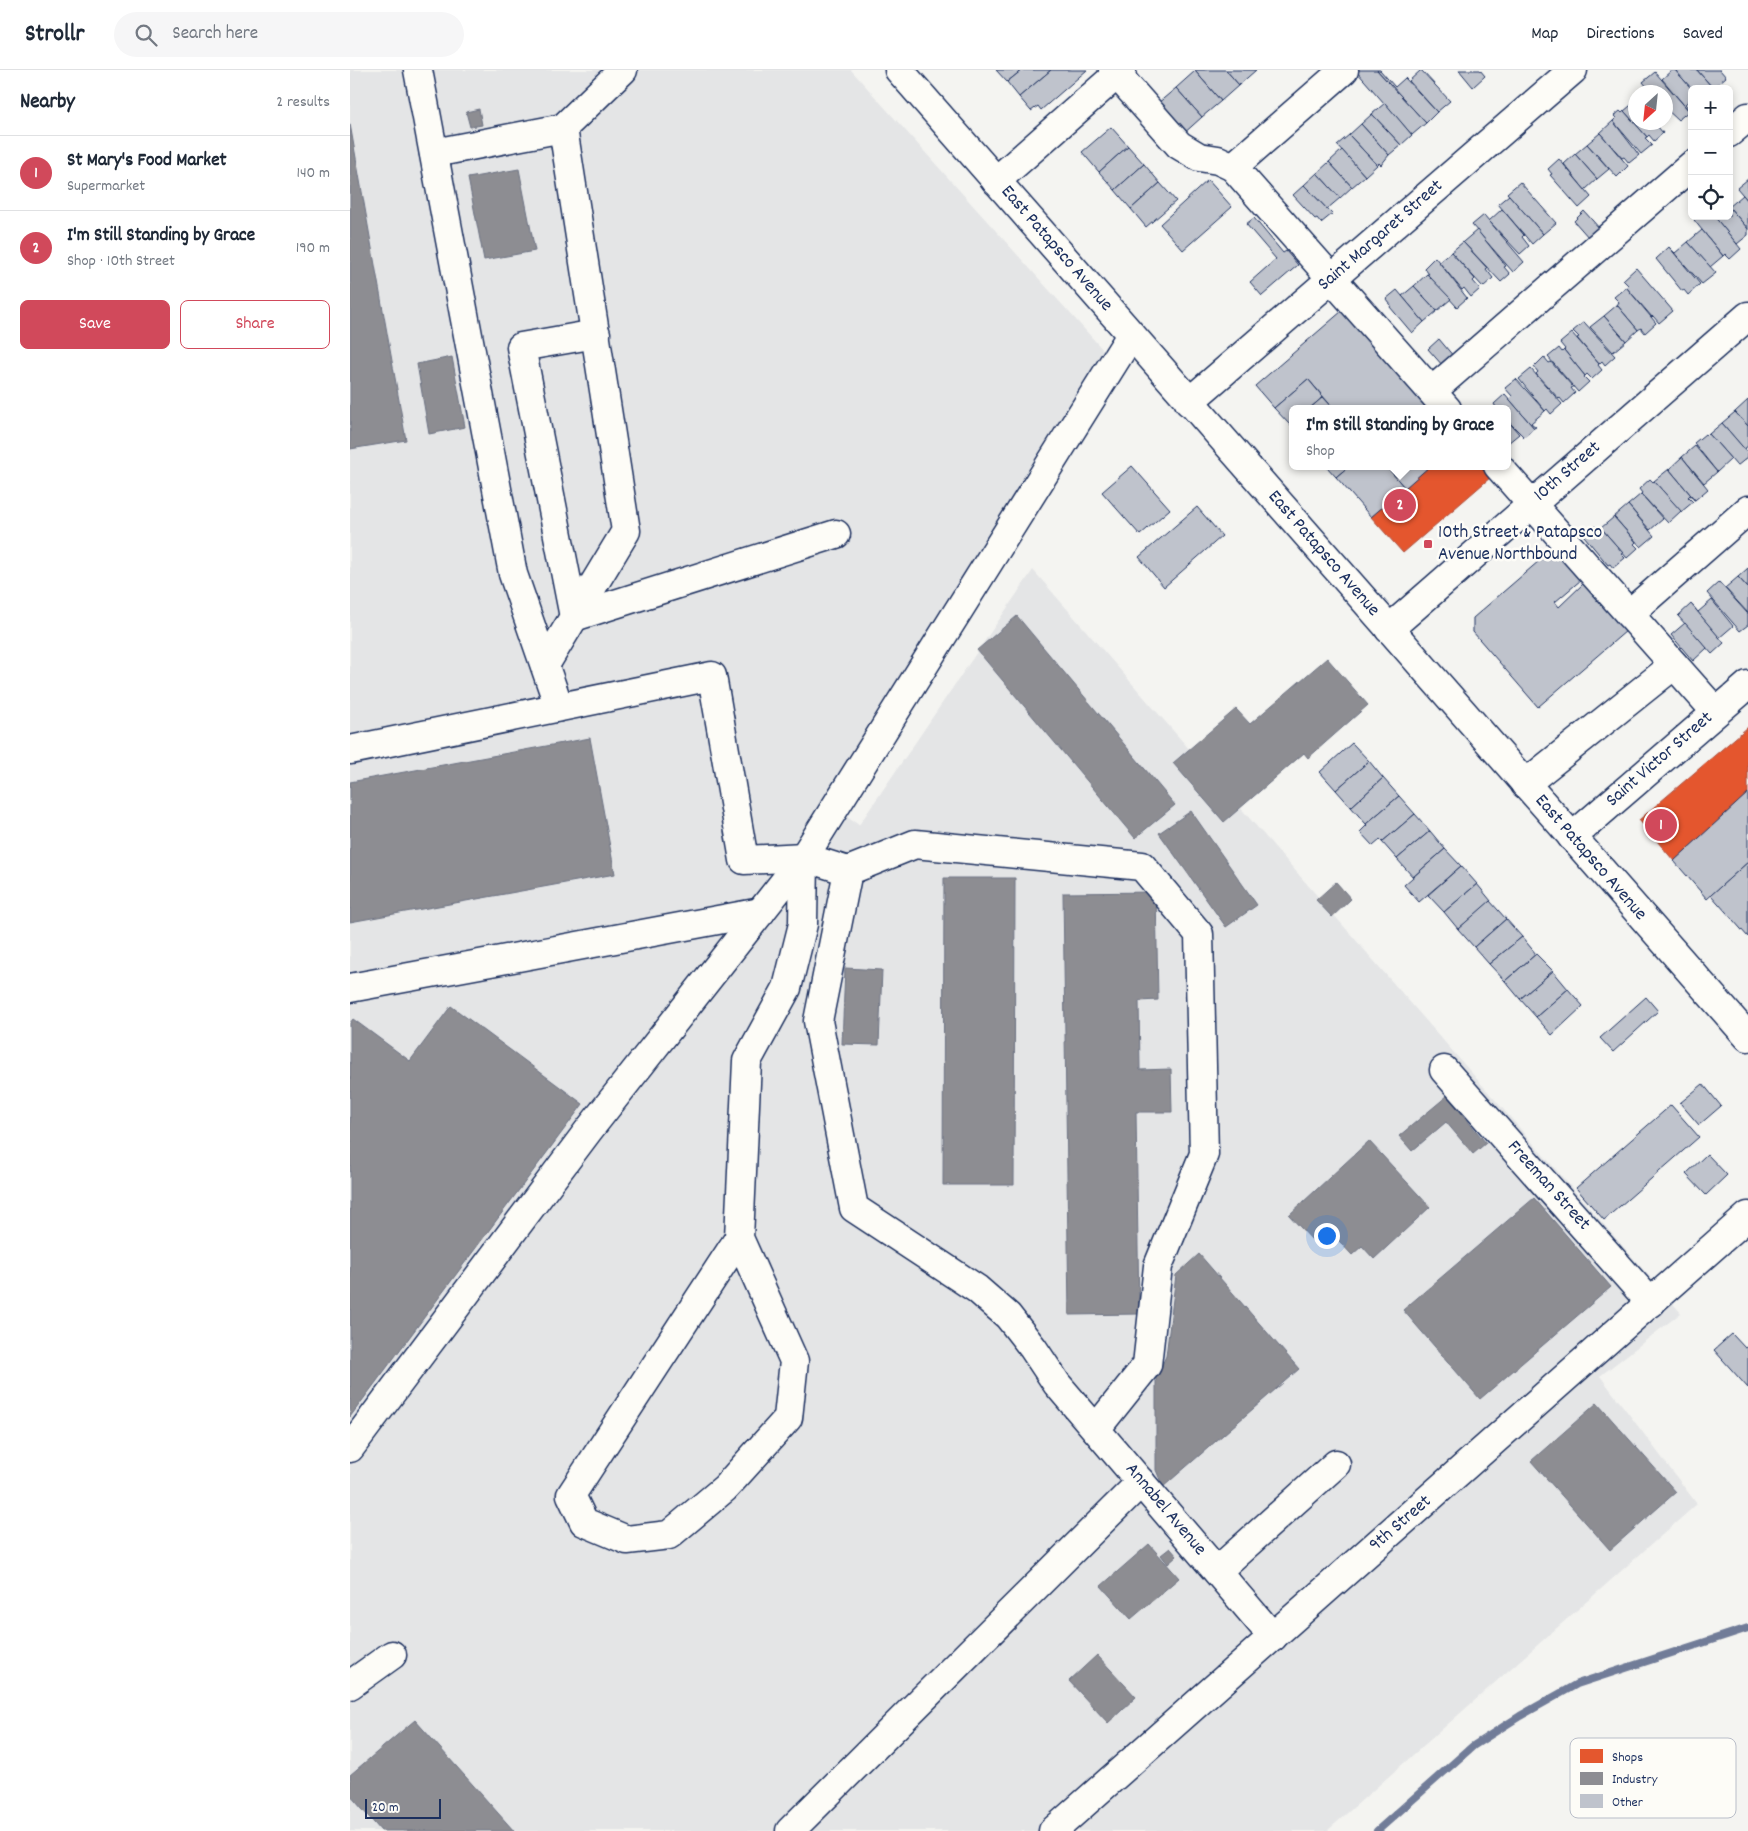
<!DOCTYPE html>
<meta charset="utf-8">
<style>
body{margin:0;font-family:Dekko,sans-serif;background:#f6f6f7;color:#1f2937}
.controls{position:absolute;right:15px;top:15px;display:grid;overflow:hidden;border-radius:8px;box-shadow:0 2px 8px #0003}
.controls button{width:45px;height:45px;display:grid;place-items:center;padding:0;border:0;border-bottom:1px solid #e0e1e3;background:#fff;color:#1f2937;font:25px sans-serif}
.compass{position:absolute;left:1278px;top:15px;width:45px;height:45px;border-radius:50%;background:#fff;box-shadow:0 2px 8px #0003;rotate:207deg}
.scale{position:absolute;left:15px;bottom:12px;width:76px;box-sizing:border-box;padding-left:5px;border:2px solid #1b2f5e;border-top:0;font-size:14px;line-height:18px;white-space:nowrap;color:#1b2f5e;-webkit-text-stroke:4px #fdfcf7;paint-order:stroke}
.you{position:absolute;left:976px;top:1165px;width:18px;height:18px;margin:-12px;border:4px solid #fff;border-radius:50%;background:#1a73e8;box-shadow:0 0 0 8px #1a73e833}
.badge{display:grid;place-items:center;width:32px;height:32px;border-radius:50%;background:#d1495b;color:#fff;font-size:16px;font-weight:700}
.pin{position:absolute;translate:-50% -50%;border:2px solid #fff;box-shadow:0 1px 5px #0006}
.popup{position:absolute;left:939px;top:335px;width:222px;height:65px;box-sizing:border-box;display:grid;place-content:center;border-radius:8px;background:#fff;filter:drop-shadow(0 1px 4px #0005);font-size:16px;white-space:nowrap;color:#747a83}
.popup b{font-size:19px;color:#1f2937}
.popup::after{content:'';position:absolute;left:50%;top:100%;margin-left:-10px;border:10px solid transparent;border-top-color:#fff}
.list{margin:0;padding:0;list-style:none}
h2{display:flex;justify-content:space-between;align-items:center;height:65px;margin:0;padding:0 20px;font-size:21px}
h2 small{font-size:16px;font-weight:400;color:#747a83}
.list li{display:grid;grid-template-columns:32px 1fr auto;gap:15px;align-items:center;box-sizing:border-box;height:75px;padding:0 20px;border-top:1px solid #e0e1e3}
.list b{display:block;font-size:19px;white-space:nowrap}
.list p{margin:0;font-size:16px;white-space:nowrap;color:#747a83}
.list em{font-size:16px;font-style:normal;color:#747a83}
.actions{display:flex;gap:10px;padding:15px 20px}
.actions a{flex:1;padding:11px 0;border:1px solid #d1495b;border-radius:8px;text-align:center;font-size:18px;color:#d1495b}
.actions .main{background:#d1495b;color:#fff}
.icon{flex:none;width:28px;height:28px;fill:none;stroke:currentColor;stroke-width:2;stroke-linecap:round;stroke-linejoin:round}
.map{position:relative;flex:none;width:1398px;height:1761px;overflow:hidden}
header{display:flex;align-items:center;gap:30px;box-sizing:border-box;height:70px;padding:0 25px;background:#fff;border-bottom:1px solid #e0e1e3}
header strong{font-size:24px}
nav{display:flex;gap:28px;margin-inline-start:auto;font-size:18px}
.search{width:350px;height:45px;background:#f6f6f7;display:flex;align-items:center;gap:12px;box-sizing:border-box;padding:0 18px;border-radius:28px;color:#747a83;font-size:19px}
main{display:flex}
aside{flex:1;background:#fff}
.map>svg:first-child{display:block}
.built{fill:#e4e5e6}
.shops{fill:#e4572e;stroke:#a84b3c}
.industry{fill:#8d8d92;stroke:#6b7182}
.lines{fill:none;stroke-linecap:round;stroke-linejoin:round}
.stream{stroke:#717c98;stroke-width:8}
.building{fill:#bfc3cc;stroke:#1b2f5e}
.minor-casing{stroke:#1b2f5e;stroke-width:31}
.major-casing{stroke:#1b2f5e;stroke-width:31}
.minor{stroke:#fdfcf7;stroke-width:28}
.major{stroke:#fdfcf7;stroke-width:28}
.poi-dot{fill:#d1495b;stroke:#fdfcf7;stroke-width:2}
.labels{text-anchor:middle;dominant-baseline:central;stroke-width:5;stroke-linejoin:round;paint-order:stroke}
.street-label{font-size:19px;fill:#1b2f5e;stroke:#fdfcf7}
.poi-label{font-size:19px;fill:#1b2f5e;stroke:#fdfcf7;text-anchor:start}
.key{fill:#fdfcf7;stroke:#b9bec9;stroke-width:1}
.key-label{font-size:14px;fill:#1b2f5e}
</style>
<header>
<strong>Strollr</strong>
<div class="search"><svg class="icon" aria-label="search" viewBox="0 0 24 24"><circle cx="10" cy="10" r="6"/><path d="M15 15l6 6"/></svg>Search here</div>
<nav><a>Map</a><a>Directions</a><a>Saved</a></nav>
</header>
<main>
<aside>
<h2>Nearby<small>2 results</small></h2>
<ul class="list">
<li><span class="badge">1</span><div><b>St Mary's Food Market</b><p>Supermarket</p></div><em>140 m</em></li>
<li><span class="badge">2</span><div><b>I'm Still Standing by Grace</b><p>Shop · 10th Street</p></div><em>190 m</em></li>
</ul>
<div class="actions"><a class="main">Save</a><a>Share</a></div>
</aside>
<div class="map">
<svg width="1398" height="1761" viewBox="0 0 1398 1761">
<rect width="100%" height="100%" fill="#f4f4f1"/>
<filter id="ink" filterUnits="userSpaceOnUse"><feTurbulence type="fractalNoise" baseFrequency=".02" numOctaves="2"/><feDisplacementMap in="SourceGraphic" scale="10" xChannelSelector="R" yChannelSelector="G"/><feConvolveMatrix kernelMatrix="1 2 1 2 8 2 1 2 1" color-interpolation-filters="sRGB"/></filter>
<g filter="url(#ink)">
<!-- built -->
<path class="built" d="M0,0H501L754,281L475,733L509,755L683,500L1331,1243L1250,1306L1347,1434L977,1761H0Z"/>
<!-- shops -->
<g class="shops">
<path d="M1080,396H1131L1141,407L1053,483L1021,447Z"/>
<path d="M1398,657V723L1324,791L1289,750Z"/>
</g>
<!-- industry -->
<g class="industry">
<path d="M129,39L132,55L120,57L116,42Z"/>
<path d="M0,54L56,370L0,379Z"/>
<path d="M169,99L185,181L134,190L118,108Z"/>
<path d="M102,287L115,357L79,364L67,294Z"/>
<path d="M667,546L825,735L785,768L627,580Z"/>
<path d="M977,588L1018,635L958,688L954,683L874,752L823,693L886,639L900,654Z"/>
<path d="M240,668L265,804L0,852V712Z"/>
<path d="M841,741L907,835L876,857L809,763Z"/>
<path d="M594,808H665L664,1115H593Z"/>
<path d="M986,812L1001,829L982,847L966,830Z"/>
<path d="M806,822L808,930L789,931L790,1000L821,999L822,1042H786L789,1244L719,1245L713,823Z"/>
<path d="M495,898L532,900L529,975L492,974Z"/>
<path d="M101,936L233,1034L0,1347V1074L2,1071L0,1070V953L3,949L60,991Z"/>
<path d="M1097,1026L1136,1073L1123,1084L1096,1052L1062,1081L1049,1066Z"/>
<path d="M1019,1071L1080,1137L1024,1189L1012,1176L1002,1185L977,1158L963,1171L939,1145Z"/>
<path d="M1184,1128L1261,1217L1130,1329L1053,1240Z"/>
<path d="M849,1184L949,1299L813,1417L806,1400V1309L816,1286L826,1205Z"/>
<path d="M1247,1333L1326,1422L1260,1480L1181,1391Z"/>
<path d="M799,1474L829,1508L781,1549L751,1516Z"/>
<path d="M820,1478L827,1486L818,1494L811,1485Z"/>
<path d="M747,1585L786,1627L758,1653L719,1611Z"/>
<path d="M65,1650L164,1761H31L0,1725V1705Z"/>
</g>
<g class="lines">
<!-- stream -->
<path class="stream" d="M1027,1761L1123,1676L1170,1646L1227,1614L1398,1558"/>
</g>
<!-- building -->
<g class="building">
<path d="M646,0H672L657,12Z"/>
<path d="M672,0H701L669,27L657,12Z"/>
<path d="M701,0H737L691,40L688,36L681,41L669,27Z"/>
<path d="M846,0H876L889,15L871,31L845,1Z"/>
<path d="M876,0H906L889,15Z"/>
<path d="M1009,0H1027L1076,53L1062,65L1007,2Z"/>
<path d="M1027,0H1030L1045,17L1055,8L1087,42L1076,53Z"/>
<path d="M1071,0L1100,31L1087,42L1059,11Z"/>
<path d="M1109,0H1130L1135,6L1123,17Z"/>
<path d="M1322,0H1325L1342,19V28L1335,34L1340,40L1339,41L1312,9Z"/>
<path d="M1325,0H1347L1363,18L1342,19Z"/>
<path d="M1347,0H1370L1376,7L1363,18Z"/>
<path d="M845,1L871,31L852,47L826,18Z"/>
<path d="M1305,2L1339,41L1328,50L1316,39V22H1301L1293,12Z"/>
<path d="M826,18L852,47L832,65L807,34Z"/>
<path d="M1286,31V52H1307L1309,56L1308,57L1313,63L1304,71L1299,65L1297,67L1274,41Z"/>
<path d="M1035,33L1062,65L1051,75L1022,44Z"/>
<path d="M1270,41L1272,43L1274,41L1297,67L1295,68L1302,75L1291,84L1263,51L1266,48L1264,46Z"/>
<path d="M1022,44L1051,75L1039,85L1011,54Z"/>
<path d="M1263,51L1289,85L1279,93L1274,87L1272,88L1250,63Z"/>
<path d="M1011,54L1039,85L1031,95L1029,93L1027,95L999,65Z"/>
<path d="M761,57L778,76L749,102L732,82Z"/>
<path d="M1250,63L1278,96L1267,107L1237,74Z"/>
<path d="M999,65L1027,95L1015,106L987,75Z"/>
<path d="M1237,74L1259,99L1247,109L1225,84Z"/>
<path d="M778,76L794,94L765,120L749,102Z"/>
<path d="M992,80L1015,106L1002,117L979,92Z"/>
<path d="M1225,84L1247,109L1235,120L1214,94Z"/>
<path d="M1209,89L1241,127L1229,138L1200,105L1202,104L1198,99Z"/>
<path d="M979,92L1002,117L990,128L967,103Z"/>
<path d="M794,94L810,113L781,139L765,120Z"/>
<path d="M967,103L990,128L977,139L954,115Z"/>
<path d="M1398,109V131L1387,118Z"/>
<path d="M858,110L882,137L833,180L810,154Z"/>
<path d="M1170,112L1206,153L1193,164L1157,123Z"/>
<path d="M810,113L826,131L796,157L781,139Z"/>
<path d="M954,115L982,144L971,153L967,148L965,149L943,125Z"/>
<path d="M1159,125L1193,164L1182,174L1148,134Z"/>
<path d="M1393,125L1398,131V159L1379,137Z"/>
<path d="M1379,137L1398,159V165L1387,174L1366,149L1369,146H1379Z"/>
<path d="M1152,139L1174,165L1172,167L1179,176L1170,184L1139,151Z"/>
<path d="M1234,141L1250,159L1239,168L1224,151Z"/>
<path d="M1134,145L1174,192L1163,202L1122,155Z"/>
<path d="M1349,146H1364L1391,179L1380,189L1375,184L1373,186L1344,150Z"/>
<path d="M904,148L933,183L936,181L948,195L912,226L900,212L926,189L896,154Z"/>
<path d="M1127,160L1156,196L1154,197L1160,204L1151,212L1113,172Z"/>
<path d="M1352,160L1373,186L1360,197L1338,172Z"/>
<path d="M1113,172L1137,198L1136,199L1143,208L1133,217L1101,182Z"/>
<path d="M1338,172L1366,203L1352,214L1319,177L1325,183Z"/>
<path d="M1319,177L1350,214L1338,225L1334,220L1332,221L1306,189Z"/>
<path d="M1101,182L1125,209L1123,211L1130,219L1121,227L1114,218L1112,220L1089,192Z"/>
<path d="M1085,187L1117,228L1107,237L1077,204H1079L1074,198Z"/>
<path d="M1286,198L1323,241L1309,253L1303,246L1302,247L1276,217L1278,215L1273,210Z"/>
<path d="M1077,204L1101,229L1087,241L1064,216Z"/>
<path d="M1064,216L1087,241L1074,252L1052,226Z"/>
<path d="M1276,217L1306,253L1295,263L1291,258L1288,260L1267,235L1269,232L1264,227Z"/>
<path d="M1047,220L1074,252L1062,263L1040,237L1041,235L1036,229Z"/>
<path d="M1267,235L1288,260L1276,271L1254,246Z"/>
<path d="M992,241L1079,339H984L958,309L924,338L905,316Z"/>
<path d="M1254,246L1276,271L1263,282L1240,257Z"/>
<path d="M1234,252L1265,286L1255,295L1252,291L1249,294L1227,268L1229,267L1223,261Z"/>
<path d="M1222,263L1249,294L1248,295L1252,300L1242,309L1237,304L1235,306L1214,280L1215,279L1210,273Z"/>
<path d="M1089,269L1104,287L1093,296L1078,279Z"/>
<path d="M1209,278L1212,282L1214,280L1235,306L1234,307L1239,312L1228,322L1198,287Z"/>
<path d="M1194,287L1199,293L1201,292L1223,317L1221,318L1225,323L1214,333L1210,328L1209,329L1186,304L1188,302L1184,297Z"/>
<path d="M1181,299L1212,334L1201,344L1197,339L1195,341L1169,309Z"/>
<path d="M958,309L973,327L959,339H942V353L940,355L924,338Z"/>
<path d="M1166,309L1195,341L1181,353L1186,357L1184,358L1159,329L1162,326L1155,318Z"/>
<path d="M1155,324L1184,358L1174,367L1158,351V339H1147L1144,334Z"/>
<path d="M973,327L984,339H959Z"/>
<path d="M1398,330V356L1385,342Z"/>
<path d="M1385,342L1398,356V376L1394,379L1372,353Z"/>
<path d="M1158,351L1169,364L1158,373Z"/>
<path d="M1372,353L1398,383V387L1387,396L1359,364Z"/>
<path d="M1355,364L1357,366L1359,364L1381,389L1367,402L1344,373Z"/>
<path d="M1345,376L1367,402L1354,413L1332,387Z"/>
<path d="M1332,387L1358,419L1345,430L1319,399Z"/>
<path d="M782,396L820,439L790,465L752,422Z"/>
<path d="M976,396H999L986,407Z"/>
<path d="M999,396H1036L1055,418L1021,447L986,407Z"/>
<path d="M1036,396H1080L1055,418Z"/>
<path d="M1319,399L1345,430H1344L1340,425L1338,427L1343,432L1331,442L1304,411Z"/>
<path d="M1300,409L1303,412L1304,411L1331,441L1318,453L1291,424L1292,423L1289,419Z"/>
<path d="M1291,424L1313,449L1300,460L1278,435Z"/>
<path d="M1278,435L1304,466L1291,477L1264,447Z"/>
<path d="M847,437L872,466L814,517L789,487Z"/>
<path d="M1264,447L1286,472L1284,474L1288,478L1277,488L1251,458Z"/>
<path d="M1245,456L1249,460L1251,458L1273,483L1271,484L1275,488L1263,498L1260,494L1258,495L1234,466Z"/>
<path d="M1204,478L1231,510L1205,532L1209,537L1234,513L1276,561L1188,637L1123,562V548Z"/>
<path d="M1398,498V518L1388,507Z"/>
<path d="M1388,507L1398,518V543L1375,518Z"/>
<path d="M1369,512L1398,544V555L1390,561L1357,523Z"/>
<path d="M1362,530L1383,556L1369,568L1341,534L1348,542Z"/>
<path d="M1341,534L1374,573L1362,584L1328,546Z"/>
<path d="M1335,553L1357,578L1343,591L1321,565Z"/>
<path d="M1002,673L1019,691L986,720L970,702Z"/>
<path d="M1019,691L1033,708L1001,737L986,720Z"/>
<path d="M1033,708L1049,726L1016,754L1001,737Z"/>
<path d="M1398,723V792L1357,829L1324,791Z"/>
<path d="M1049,726L1065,744L1032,772L1030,770L1023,776L1010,762L1017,755L1016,754Z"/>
<path d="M1065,744L1080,761L1047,789L1032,772Z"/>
<path d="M1080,761L1095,779L1063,807L1047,789Z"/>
<path d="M1095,779L1111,796L1069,832L1054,815Z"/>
<path d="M1398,792V867L1361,825Z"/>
<path d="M1111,796L1127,814L1094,842L1078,825Z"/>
<path d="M1127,814L1141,831L1108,859L1094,842Z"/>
<path d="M1140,831L1156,849L1124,877L1108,859Z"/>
<path d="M1156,849L1172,867L1139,894L1124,877Z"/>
<path d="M1172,867L1186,884L1155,911L1139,894Z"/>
<path d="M1186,884L1203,901L1170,929L1155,911Z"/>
<path d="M1203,901L1218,919L1186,947L1170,929Z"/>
<path d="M1218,919L1233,936L1202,965L1186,947Z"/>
<path d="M1296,927L1308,941L1263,982L1250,968Z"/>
<path d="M1353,1014L1371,1036L1349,1055L1330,1033Z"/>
<path d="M1321,1035L1349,1067L1254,1150L1226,1118Z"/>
<path d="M1357,1084L1377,1105L1356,1125L1336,1104Z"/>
<path d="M1382,1264L1395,1278L1398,1276V1318L1364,1280Z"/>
</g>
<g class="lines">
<defs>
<g id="minor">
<path d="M68,0L163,504L209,637"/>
<path d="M763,0L829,75L849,87L868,90L883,97L1097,339"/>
<path d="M1379,63L1398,47"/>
<path d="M84,83L213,58L273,0"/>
<path d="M883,97L994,0"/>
<path d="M646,111L772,0"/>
<path d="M246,264L171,277L224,547L486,464"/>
<path d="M1082,321L1342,95"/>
<path d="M839,332L1223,0"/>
<path d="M1148,396L1366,642"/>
<path d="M1279,544L1398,440"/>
<path d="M1039,559L1398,246"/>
<path d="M195,595L276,461L213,58"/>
<path d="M0,680L362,606L394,790L454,787L498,801"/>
<path d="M1175,714L1324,595"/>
<path d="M1222,767L1398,615"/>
<path d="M0,918L411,842"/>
<path d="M1094,1000L1301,1233"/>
<path d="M389,1168L444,1291L438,1348L375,1418L319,1465L277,1470L234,1452L221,1425L389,1168L397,991L437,918L453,854L454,787"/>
<path d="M746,1359L797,1295L808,1196L854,1084L849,864L792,796L565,774L498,801L468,951L504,1138L627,1219L658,1246L683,1278L707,1314L923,1567"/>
<path d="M0,1378L238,1061L454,787L781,265"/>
<path d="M867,1501L986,1394"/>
<path d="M0,1615L42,1585"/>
<path d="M440,1761L791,1412"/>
<path d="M703,1761L1398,1146"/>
</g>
<path id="major" d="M549,0L1398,967"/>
</defs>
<!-- minor casing -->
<use href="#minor" class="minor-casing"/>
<!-- major casing -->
<use href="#major" class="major-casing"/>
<!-- minor -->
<use href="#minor" class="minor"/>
<!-- major -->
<use href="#major" class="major"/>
</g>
</g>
<!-- markers -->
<rect class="poi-dot" x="1073" y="469" width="10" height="10" rx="2.5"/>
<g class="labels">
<!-- street labels -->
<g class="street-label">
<text transform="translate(1031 166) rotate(-41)">Saint Margaret Street</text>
<text transform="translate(706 179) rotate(49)">East Patapsco Avenue</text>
<text transform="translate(1218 402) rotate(-41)">10th Street</text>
<text transform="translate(973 484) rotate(49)">East Patapsco Avenue</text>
<text transform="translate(1310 690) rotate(-41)">Saint Victor Street</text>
<text transform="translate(1240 788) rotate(49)">East Patapsco Avenue</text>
<text transform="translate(1198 1116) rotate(48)">Freeman Street</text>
<text transform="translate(815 1440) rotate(50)">Annabel Avenue</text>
<text transform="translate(1051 1454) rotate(-41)">9th Street</text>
</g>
<!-- poi labels -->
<g class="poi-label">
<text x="1088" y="463">10th Street &amp; Patapsco<tspan x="1088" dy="22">Avenue Northbound</tspan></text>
</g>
</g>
<!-- legend -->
<rect x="1220" y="1668" width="166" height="80" rx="8" class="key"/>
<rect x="1230" y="1679" width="23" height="14" fill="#e4572e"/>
<rect x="1230" y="1702" width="23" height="13" fill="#8d8d92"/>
<rect x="1230" y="1724" width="23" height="14" fill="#bfc3cc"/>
<g class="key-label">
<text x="1262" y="1691">Shops</text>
<text x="1262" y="1713">Industry</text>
<text x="1262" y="1736">Other</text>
</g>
</svg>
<div class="controls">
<button>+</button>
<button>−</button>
<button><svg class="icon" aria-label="locate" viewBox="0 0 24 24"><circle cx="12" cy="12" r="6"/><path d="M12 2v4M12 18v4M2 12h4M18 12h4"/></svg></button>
</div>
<svg class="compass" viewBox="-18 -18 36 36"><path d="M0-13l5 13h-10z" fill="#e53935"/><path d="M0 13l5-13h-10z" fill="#747a83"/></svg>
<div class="scale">20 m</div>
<div class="you"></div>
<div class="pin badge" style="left:1311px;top:755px">1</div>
<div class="pin badge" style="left:1050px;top:435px">2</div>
<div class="popup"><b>I'm Still Standing by Grace</b>Shop</div>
</div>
</main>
